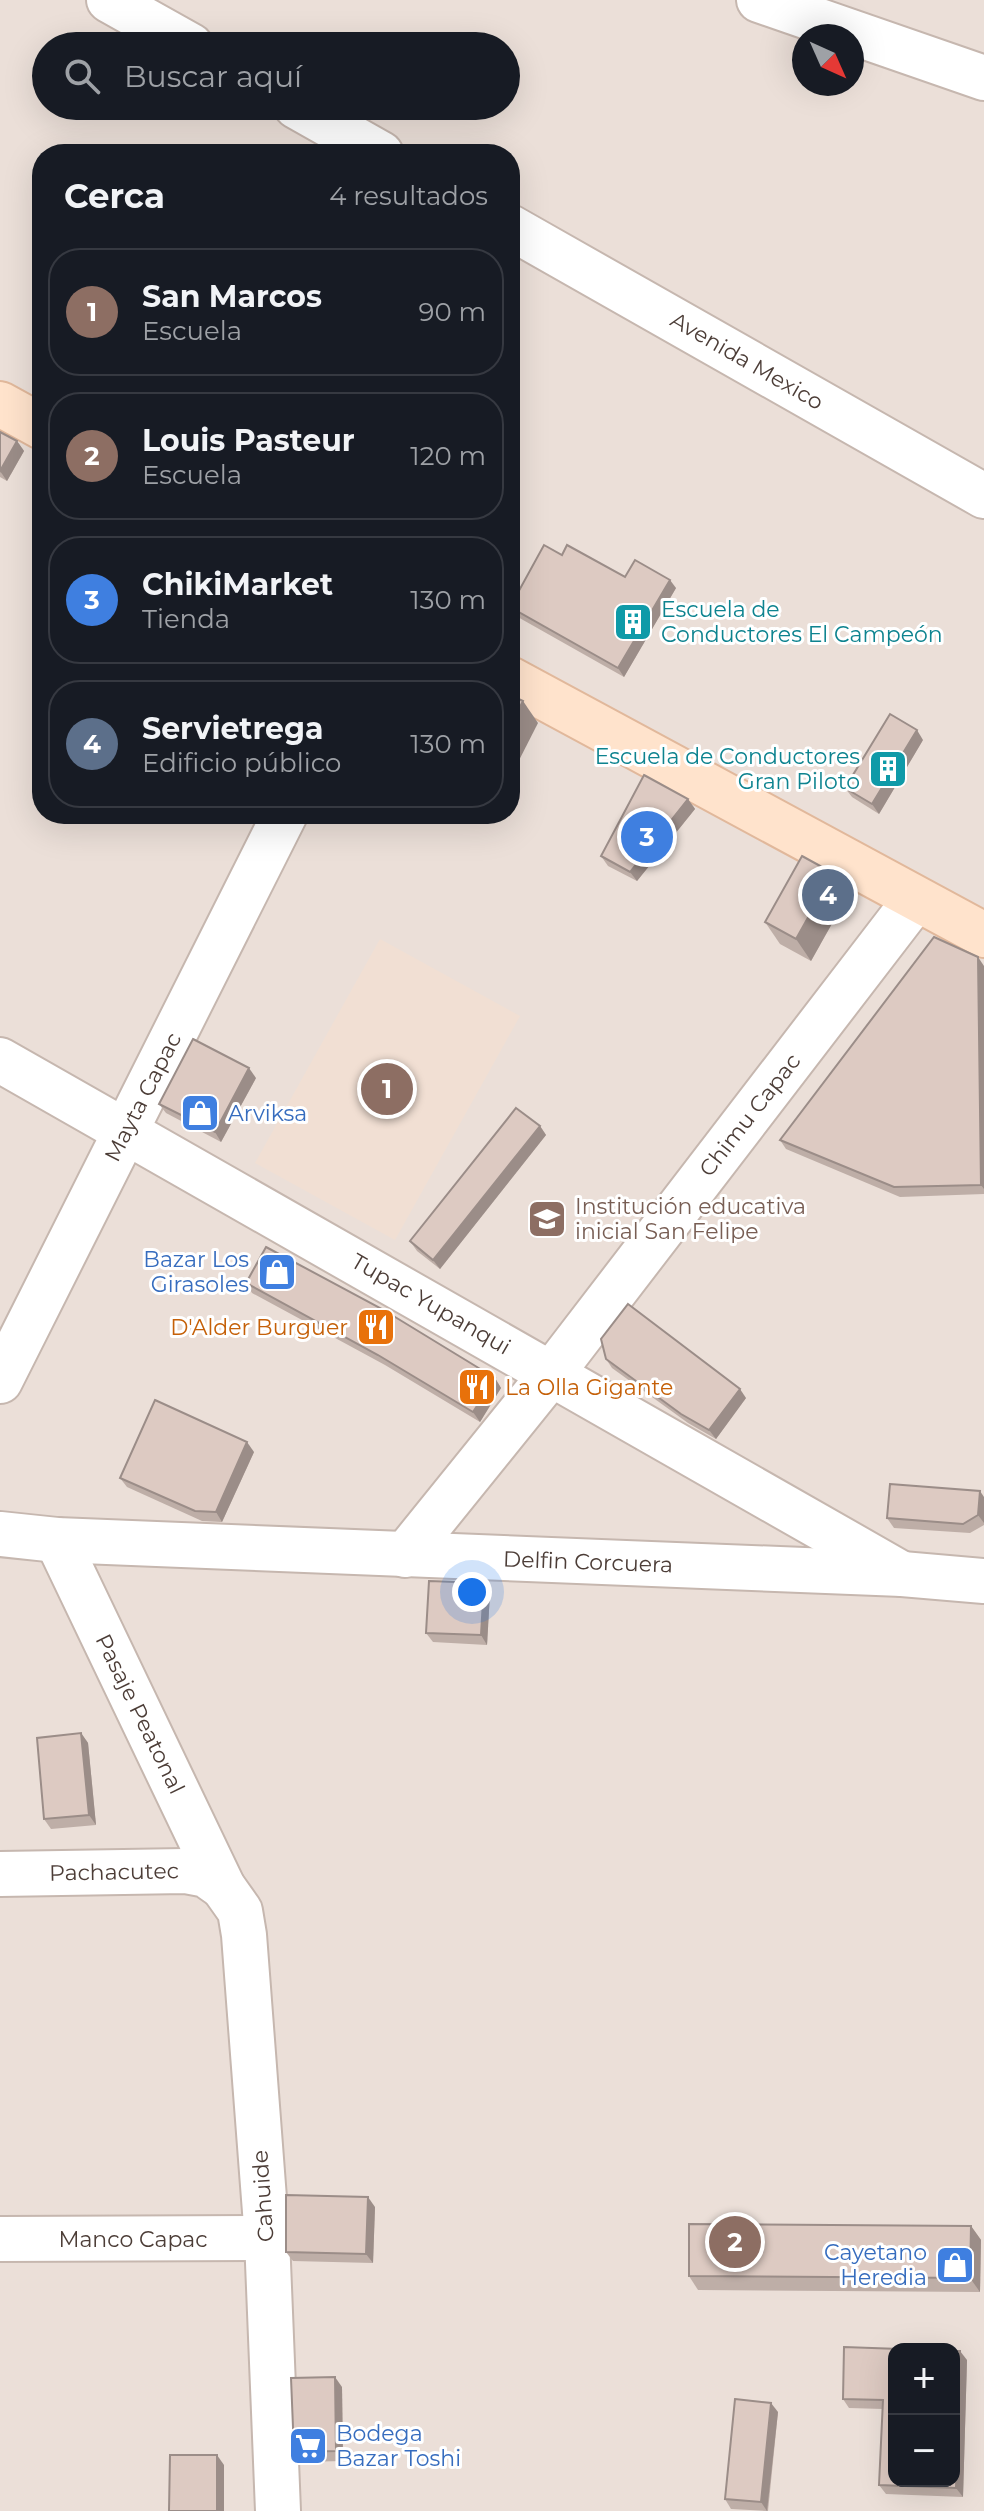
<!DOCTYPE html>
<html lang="es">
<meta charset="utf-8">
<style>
body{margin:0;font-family:Montserrat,sans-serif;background:#242831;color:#f1f3f6}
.controls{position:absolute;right:24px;bottom:24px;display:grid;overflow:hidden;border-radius:16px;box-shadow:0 8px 32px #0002}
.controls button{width:72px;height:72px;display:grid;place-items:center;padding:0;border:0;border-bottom:2px solid #363941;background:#171b24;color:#f1f3f6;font:40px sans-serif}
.compass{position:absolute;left:792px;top:24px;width:72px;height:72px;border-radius:50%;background:#171b24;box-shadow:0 8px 32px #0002;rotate:135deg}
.you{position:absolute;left:472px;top:1592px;width:28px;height:28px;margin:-20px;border:6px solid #fff;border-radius:50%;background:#1a73e8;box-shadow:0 0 0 12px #1a73e833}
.badge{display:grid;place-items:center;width:52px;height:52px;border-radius:50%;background:#7c3aed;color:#fff;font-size:26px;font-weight:700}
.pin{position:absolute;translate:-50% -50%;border:4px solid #fff;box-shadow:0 2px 8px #0006}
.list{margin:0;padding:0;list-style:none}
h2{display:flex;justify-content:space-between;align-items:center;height:104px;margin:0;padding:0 32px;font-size:34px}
h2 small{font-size:26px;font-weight:400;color:#9ea1a6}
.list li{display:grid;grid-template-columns:52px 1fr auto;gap:24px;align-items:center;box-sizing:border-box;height:128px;margin:0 16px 16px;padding:0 16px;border:2px solid #363941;border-radius:32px}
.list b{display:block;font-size:30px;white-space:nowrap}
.list p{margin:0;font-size:26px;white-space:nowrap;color:#9ea1a6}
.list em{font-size:26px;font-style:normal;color:#9ea1a6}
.icon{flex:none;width:44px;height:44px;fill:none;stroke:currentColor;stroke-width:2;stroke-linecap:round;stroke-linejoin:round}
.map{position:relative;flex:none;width:984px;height:2511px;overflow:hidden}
.search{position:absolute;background:#171b24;box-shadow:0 8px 32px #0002;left:32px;top:32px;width:488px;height:88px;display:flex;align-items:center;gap:20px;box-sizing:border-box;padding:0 28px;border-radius:44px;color:#9ea1a6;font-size:30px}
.panel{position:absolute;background:#171b24;box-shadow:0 8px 32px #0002;left:32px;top:144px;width:488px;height:680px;border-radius:32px}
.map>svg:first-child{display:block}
.residential{fill:#ebdfd8;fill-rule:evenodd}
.education{fill:#f1dfd3}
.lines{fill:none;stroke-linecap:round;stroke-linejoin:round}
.street-casing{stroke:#c6b7af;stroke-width:48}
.secondary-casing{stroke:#e1b89b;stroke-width:48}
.street{stroke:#fff;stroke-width:44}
.secondary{stroke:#ffe3cc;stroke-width:44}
.wall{fill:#beaea7}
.shaded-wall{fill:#9b8d88}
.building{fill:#ddcac2;stroke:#9b8d88;stroke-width:2}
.labels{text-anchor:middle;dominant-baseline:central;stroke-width:6;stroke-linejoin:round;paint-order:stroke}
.street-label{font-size:22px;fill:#4c3d37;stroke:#fff}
.culture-label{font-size:22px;fill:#0d838f;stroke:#fff;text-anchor:start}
.shop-label{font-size:22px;fill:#366cbe;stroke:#fff;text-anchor:start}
.education-label{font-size:22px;fill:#785e54;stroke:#fff;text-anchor:start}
.food-label{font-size:22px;fill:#c56008;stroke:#fff;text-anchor:end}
</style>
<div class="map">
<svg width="984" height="2511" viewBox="0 0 984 2511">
<rect width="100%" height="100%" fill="#f7efeb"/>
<!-- residential -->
<path class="residential" d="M0,0H984V2511H0ZM804,36H852V84H804ZM46,46H506V106H46ZM42,154H510V814H42ZM894,2349H954V2481H894Z"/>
<!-- education -->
<path class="education" d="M380,939L520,1016L395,1240L255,1163Z"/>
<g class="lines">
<defs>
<g id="street">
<path d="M109,0L191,46"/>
<path d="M759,0L984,78"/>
<path d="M296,106L381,154"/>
<path d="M510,227L984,496"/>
<path d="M0,1060L902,1574"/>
<path d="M0,1381L285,814"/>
<path d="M0,1534L57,1540L902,1574L984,1581"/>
<path d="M57,1540L223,1887L240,1911L244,1935L267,2238L278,2511"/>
<path d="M405,1555L552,1373L915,900"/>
<path d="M0,1874L185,1871L206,1875L223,1887"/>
<path d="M0,2239L267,2238"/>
</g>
<g id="secondary">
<path d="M0,404L42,427"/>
<path d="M510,679L984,935"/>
</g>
</defs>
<!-- street casing -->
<use href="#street" class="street-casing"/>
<!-- secondary casing -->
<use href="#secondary" class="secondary-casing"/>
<!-- street -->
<use href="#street" class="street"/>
<!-- secondary -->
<use href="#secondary" class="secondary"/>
</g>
<!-- wall -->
<g class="wall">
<path d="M0,432L17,441L24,451L7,481L0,477Z"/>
<path d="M562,555L625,577L676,588L624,677L516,616L510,607Z"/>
<path d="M923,740L879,814L852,797L845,788Z"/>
<path d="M688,799L695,809L637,881L608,866L601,856Z"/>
<path d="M833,873L848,895L811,961L780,944L765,922Z"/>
<path d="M984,966V1194L900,1197L786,1149L780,1140Z"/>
<path d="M256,1078L221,1142L166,1113L159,1104Z"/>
<path d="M540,1126L546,1135L440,1269L417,1251L410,1241Z"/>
<path d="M246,1283L495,1378L501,1388L480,1422L385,1365L252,1293Z"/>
<path d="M606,1359L746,1398L716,1439L688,1423L612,1368Z"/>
<path d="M254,1452L222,1522L202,1521L127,1487L120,1478Z"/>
<path d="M984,1497V1525L970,1533L894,1528L887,1518Z"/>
<path d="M484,1583L490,1593L487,1645L433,1642L426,1633Z"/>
<path d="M81,1733L88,1743L96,1825L51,1829L44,1819Z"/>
<path d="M375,2207L373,2263L293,2261L286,2252Z"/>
<path d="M971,2226L981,2240L980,2292L698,2290L689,2276Z"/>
<path d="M967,2360L963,2497L886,2494L879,2485L883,2409L849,2408L843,2399Z"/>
<path d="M342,2387L343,2461L301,2462L294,2452Z"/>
<path d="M778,2412L768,2511L731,2509L725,2499Z"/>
</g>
<!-- shaded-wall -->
<g class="shaded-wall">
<path d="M17,441L24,451L7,481L0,471Z"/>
<path d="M670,580L676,588L624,677L618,668Z"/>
<path d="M523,701L538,723L510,778V727Z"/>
<path d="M917,730L923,740L879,814L872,804Z"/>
<path d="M688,799L695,809L637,881L630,872Z"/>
<path d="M833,873L848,895L811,961L796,939Z"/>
<path d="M978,957L984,966V1189L981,1185Z"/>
<path d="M249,1068L256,1078L221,1142L215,1132Z"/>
<path d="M540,1126L546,1135L440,1269L433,1260Z"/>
<path d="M495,1378L501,1388L480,1422L473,1412Z"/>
<path d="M740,1389L746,1398L716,1439L709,1430Z"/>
<path d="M247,1442L254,1452L222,1522L216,1512Z"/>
<path d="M980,1491L984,1497V1523L978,1515Z"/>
<path d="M484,1583L490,1593L487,1645L481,1635Z"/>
<path d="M81,1733L88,1743L96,1825L89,1815Z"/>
<path d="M368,2197L375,2207L373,2263L366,2254Z"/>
<path d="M971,2226L981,2240L980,2292L970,2278Z"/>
<path d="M960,2351L967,2360L963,2497L956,2488Z"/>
<path d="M335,2377L342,2387L343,2461L336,2451Z"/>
<path d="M771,2403L778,2412L767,2511L761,2502Z"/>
<path d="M217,2455L224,2465V2511H217Z"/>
</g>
<!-- building -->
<g class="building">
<path d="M0,432L17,441L0,471Z"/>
<path d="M544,545L562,555L567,545L625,577L635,560L670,580L618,668L510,607Z"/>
<path d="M510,695L523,701L510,727Z"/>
<path d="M890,714L917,730L872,804L845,788Z"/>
<path d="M644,775L688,799L630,872L601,856Z"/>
<path d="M802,856L833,873L796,939L765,922Z"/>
<path d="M934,937L978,957L981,1185L894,1187L780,1140Z"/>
<path d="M193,1039L249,1068L215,1132L159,1104Z"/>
<path d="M516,1108L540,1126L433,1260L410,1241Z"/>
<path d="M266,1247L382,1309L495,1378L473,1412L378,1355L246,1283Z"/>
<path d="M628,1304L740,1389L709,1430L681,1414L606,1359L601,1339Z"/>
<path d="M155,1400L247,1442L216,1512L195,1511L120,1478Z"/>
<path d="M890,1484L980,1491L978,1515L963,1524L887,1518Z"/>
<path d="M429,1581L484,1583L481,1635L426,1633Z"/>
<path d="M81,1733L89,1815L44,1819L37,1738Z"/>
<path d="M286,2195L368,2197L366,2254L286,2252Z"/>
<path d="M689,2224L971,2226L970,2278L689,2276Z"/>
<path d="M844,2347L900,2349H894V2481H954V2351H960L956,2488L879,2485L883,2400L843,2399Z"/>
<path d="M335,2377L336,2451L294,2452L291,2378Z"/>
<path d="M735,2399L771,2403L761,2502L725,2499Z"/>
<path d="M170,2455H217V2511H169Z"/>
</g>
<!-- icons -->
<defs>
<symbol id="building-square" viewBox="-11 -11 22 22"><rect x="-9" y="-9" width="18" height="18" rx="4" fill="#0f9aa8" stroke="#fff"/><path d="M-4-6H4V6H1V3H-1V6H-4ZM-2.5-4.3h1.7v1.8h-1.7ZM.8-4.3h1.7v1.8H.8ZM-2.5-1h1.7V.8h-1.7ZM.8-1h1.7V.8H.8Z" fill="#fff"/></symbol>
<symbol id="shop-square" viewBox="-11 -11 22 22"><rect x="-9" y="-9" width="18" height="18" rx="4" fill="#3f7fe0" stroke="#fff"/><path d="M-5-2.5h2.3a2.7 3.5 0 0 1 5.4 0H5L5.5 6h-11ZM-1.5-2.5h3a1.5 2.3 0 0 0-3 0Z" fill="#fff"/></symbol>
<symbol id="school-square" viewBox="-11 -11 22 22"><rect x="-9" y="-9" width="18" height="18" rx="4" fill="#8d6e63" stroke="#fff"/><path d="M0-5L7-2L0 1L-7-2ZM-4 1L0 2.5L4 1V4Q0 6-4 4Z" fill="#fff"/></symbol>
<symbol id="restaurant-square" viewBox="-11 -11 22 22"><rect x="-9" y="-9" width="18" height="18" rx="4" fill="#e8710a" stroke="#fff"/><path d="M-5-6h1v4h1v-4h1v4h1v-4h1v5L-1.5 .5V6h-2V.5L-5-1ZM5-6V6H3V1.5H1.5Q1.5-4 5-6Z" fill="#fff"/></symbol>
<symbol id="supermarket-square" viewBox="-11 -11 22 22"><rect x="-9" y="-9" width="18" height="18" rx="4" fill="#3f7fe0" stroke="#fff"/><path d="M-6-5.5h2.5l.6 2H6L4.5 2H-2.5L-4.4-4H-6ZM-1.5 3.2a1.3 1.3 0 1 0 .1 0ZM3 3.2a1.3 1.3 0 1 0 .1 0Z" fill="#fff"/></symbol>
</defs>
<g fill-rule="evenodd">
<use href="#building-square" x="611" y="600" width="44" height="44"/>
<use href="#building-square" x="866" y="747" width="44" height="44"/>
<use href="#shop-square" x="178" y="1091" width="44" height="44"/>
<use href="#school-square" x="525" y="1197" width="44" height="44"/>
<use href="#shop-square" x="255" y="1250" width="44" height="44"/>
<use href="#restaurant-square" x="354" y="1305" width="44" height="44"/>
<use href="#restaurant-square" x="455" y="1365" width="44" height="44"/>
<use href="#shop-square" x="933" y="2243" width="44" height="44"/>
<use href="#supermarket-square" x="286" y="2424" width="44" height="44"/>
</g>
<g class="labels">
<!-- street labels -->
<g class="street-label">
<text transform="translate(747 361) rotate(30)">Avenida Mexico</text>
<text transform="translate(143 1097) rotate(-63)">Mayta Capac</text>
<text transform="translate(750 1115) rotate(-52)">Chimu Capac</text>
<text transform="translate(431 1304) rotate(30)">Tupac Yupanqui</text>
<text transform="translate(588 1562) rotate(2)">Delfin Corcuera</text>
<text transform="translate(140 1714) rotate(64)">Pasaje Peatonal</text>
<text transform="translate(114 1872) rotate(-1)">Pachacutec</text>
<text transform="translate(263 2196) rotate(-94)">Cahuide</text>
<text x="133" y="2239">Manco Capac</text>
</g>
<!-- culture labels -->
<g class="culture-label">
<text x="661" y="609">Escuela de<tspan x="661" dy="25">Conductores El Campeón</tspan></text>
<text x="860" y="756" text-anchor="end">Escuela de Conductores<tspan x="860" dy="25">Gran Piloto</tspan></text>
</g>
<!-- shop labels -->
<g class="shop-label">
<text x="228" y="1113">Arviksa</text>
<text x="249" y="1259" text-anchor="end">Bazar Los<tspan x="249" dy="25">Girasoles</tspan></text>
<text x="927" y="2252" text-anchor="end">Cayetano<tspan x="927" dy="25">Heredia</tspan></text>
<text x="336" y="2433">Bodega<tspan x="336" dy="25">Bazar Toshi</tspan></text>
</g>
<!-- education labels -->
<g class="education-label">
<text x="575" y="1206">Institución educativa<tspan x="575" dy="25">inicial San Felipe</tspan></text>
</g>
<!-- food labels -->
<g class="food-label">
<text x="348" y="1327">D'Alder Burguer</text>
<text x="505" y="1387" text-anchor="start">La Olla Gigante</text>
</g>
</g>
</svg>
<div class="controls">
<button>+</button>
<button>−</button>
</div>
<svg class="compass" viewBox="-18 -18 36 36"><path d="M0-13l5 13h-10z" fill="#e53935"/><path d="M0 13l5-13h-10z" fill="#9ea1a6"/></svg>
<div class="you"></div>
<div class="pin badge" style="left:387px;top:1089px;background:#8d6e63">1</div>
<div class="pin badge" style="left:735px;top:2242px;background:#8d6e63">2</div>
<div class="pin badge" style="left:647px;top:837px;background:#3f7fe0">3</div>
<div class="pin badge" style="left:828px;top:895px;background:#5c6f8a">4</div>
<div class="search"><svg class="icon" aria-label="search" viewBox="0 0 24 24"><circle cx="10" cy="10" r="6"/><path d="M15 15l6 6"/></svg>Buscar aquí</div>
<section class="panel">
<h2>Cerca<small>4 resultados</small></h2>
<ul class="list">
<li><span class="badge" style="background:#8d6e63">1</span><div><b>San Marcos</b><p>Escuela</p></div><em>90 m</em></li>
<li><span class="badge" style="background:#8d6e63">2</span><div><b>Louis Pasteur</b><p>Escuela</p></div><em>120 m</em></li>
<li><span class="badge" style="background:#3f7fe0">3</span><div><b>ChikiMarket</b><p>Tienda</p></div><em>130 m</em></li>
<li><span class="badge" style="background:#5c6f8a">4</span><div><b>Servietrega</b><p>Edificio público</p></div><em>130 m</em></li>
</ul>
</section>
</div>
